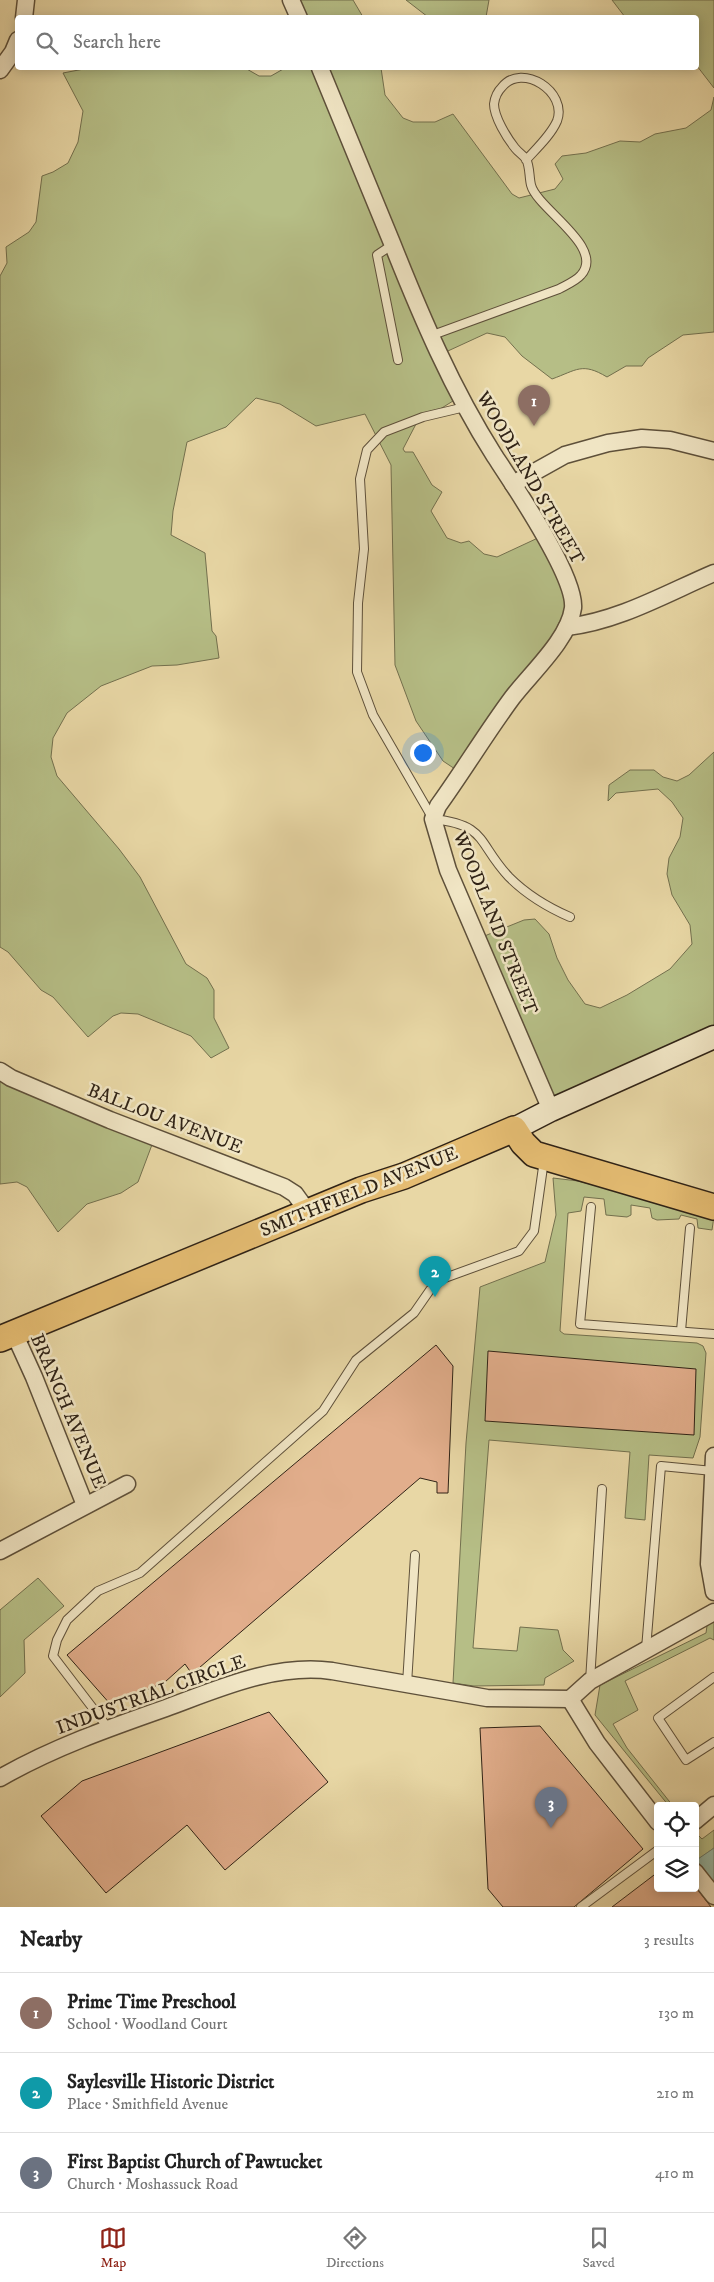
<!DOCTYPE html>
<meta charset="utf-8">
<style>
body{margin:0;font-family:"IM FELL DW Pica",serif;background:#f6f6f6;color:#222}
.controls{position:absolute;right:15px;bottom:15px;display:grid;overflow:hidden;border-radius:5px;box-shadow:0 2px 12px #0003}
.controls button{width:45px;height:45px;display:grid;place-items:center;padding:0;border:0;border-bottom:1px solid #e0e0e0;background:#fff;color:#222;font:25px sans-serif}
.you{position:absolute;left:422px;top:752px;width:18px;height:18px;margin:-12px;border:4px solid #fff;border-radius:50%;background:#1a73e8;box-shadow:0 0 0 8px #1a73e833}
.badge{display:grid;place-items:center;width:32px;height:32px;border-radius:50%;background:#8f2418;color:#fff;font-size:16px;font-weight:700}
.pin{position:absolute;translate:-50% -41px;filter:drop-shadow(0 1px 2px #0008)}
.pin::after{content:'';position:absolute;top:26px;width:18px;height:15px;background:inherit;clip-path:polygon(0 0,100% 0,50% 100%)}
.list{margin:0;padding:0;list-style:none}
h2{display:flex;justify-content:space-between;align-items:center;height:65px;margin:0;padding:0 20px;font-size:21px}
h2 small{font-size:16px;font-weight:400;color:#767676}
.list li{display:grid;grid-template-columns:32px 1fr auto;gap:15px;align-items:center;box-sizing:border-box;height:80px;padding:0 20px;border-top:1px solid #e0e0e0}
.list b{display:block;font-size:19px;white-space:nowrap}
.list p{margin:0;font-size:16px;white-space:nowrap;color:#767676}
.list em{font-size:16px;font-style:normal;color:#767676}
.icon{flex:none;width:28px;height:28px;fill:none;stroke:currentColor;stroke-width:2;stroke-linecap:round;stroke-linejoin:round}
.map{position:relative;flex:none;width:714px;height:1907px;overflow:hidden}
.search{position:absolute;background:#fff;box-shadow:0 2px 12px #0003;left:15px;right:15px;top:15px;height:55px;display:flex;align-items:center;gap:12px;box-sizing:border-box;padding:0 18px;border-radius:5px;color:#767676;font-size:19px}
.sheet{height:305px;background:#fff}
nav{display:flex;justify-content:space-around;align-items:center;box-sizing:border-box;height:70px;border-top:1px solid #e0e0e0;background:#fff;font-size:14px;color:#767676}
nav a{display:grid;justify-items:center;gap:2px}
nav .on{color:#8f2418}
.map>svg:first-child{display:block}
.green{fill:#b6be86;stroke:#73704e}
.water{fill:#97baa7;stroke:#6e7e6d}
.building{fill:#e2ae8c;stroke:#302316}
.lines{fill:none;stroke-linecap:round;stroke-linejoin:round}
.lane-casing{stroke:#5e503a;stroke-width:10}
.street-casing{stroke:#5e503a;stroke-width:19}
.secondary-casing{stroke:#302316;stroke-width:25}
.primary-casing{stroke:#302316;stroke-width:28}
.lane{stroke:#f0e5c4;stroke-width:8}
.street{stroke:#f0e5c4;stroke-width:16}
.secondary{stroke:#f0e5c4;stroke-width:22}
.primary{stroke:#e4bc72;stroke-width:25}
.labels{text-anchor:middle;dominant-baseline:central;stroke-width:5;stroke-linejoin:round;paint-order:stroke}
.street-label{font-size:19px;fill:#302316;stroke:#f0e5c4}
</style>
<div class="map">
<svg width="714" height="1907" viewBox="0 0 714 1907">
<rect width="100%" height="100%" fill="#e8d7a5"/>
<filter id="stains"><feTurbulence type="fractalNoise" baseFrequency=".004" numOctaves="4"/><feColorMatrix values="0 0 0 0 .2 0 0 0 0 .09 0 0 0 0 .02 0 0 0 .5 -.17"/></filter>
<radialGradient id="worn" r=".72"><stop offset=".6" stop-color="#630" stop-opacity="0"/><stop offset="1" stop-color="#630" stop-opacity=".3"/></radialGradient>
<!-- green -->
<g class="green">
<path d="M285,0H353L363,17H294Z"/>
<path d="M406,0H489L486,17H428Z"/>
<path d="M612,0H714V88L697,66L696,18L625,17Z"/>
<path d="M89,68H245L259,76H271L285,68H381L385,95L403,118L413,122H435L453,114L512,194L519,198L555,189L563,179L555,164L562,156L586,153L620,141L640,142L655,134L686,128L711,110L714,97V332L683,335L648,358L642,366H626L607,377C582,362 577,370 552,379L522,356L505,337L487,333L437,356L454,396L453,401L416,424L403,449L405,452H413L432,485L442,492L431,511L447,538L461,543L469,541L484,554L497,557L540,537L565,590L569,618L458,771L443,761L416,721L395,665L391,465L365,414L316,426L280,404L256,398L226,427L187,442L173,511L171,535L205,553L212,631L216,636L219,658L177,665L152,666L101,686L67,713L53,738L51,757L57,776L119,849L140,877L186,964L207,978L214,990V1018L229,1048L211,1058L191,1036L138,1014L121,1013L113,1016L88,1037L53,997L41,990L8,952L0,947V276L7,263L6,247L29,232L36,222L42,176L53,172L68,163L78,142L83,111L63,73Z"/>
<path d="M714,752V1040L550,1110L482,937L524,920L535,919L549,934L557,958L568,980L585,1004L600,1008L627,995L670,969L692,944L690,925L672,895L667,874L669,858L680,837L683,818L672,802L658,789L616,793L608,801L609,785L630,770H654L663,777L677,781L689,775Z"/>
<path d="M0,1076L153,1142L138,1182L121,1193L87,1204L58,1232L27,1187L17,1182L0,1184Z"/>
<path d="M553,1178L578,1181L714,1216L712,1230L698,1228L697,1219L681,1215L679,1219L657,1220L652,1218L650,1208L631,1205V1215L627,1217L606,1215L604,1199L584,1197L581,1211L568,1213L560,1331L564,1334L697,1343L703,1346L706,1353L700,1437L693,1458L649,1455L645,1520L625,1518L630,1452L489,1440L473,1648L517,1651L520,1627L558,1630L563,1650L574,1661L545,1678L544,1685L474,1686L453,1683L466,1443L480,1287L545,1262L556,1215Z"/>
<path d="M38,1578L64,1606L24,1640L25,1673L0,1697V1610Z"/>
<path d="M710,1604L714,1612V1640L710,1638L625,1681L638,1710L613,1724L627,1748L673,1806H669L595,1715L600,1685L706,1633Z"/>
<path d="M714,1830V1848L696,1861L695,1846L699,1843L695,1838V1832L702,1839Z"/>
</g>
<!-- water -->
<path class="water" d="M714,1848V1889L689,1907H632L695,1888V1861Z"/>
<!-- building -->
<g class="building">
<path d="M436,1345L453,1366L448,1493H437V1482L420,1478L192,1674L185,1664L165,1682L111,1705L67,1655Z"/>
<path d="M488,1351L696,1369L694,1435L485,1421Z"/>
<path d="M269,1712L328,1782L225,1870L187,1825L106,1893L41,1816L82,1781Z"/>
<path d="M540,1726L643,1849L574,1907H503L488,1889L480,1728Z"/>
<path d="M658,1872V1888H695V1886L711,1907H612Z"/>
</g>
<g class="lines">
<defs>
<g id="lane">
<path d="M392,245L377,255L398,360"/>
<path d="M430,336L559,289C566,285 576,281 581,275C606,247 537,209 531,185C529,177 530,166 526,159C523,155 518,152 515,148C507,138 494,117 494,104C495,96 497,92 502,87C522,62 568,92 557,121C551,135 537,148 526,160"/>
<path d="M465,407L423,417L384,432L367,450L360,479L364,549L358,603L357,672L373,715L433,819C488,825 477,843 509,877C527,895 547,907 570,917"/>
<path d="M591,1207L580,1324L714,1334"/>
<path d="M681,1331L690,1228"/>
<path d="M646,1649L661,1466L713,1471"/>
<path d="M714,1677L658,1718L686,1760L714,1742"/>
<path d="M590,1681L602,1489"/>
<path d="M407,1684L415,1555"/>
<path d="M108,1728L53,1656L57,1640L67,1620L98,1591L140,1573L323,1411L356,1360L414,1313L430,1290L442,1279L519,1251L534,1231L544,1160"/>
<path d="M581,1907L658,1850"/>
</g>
<g id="street">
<path d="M291,0L299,18"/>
<path d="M24,18L26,0"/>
<path d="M320,68C344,126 368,185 392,243C421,316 452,389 494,455C513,484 576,576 573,608C569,639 531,673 512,698C486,733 464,770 438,806L433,819L448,870L551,1110"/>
<path d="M0,70L13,52L18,40"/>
<path d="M513,484L565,455L608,443L642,438L670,440L714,451"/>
<path d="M567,627C619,621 667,593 714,573"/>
<path d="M0,1071L11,1078L110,1120L284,1187L295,1194L308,1212"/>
<path d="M14,1333L34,1377L85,1505"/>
<path d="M714,1456L709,1564L714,1592"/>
<path d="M0,1551L127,1484"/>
<path d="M570,1699L597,1743L658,1822"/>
<path d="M0,1778C52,1748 109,1728 166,1708C218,1689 275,1663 332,1671L487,1698L570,1699L590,1681L714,1612"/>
<path d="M695,1821L714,1805"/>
<path d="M695,1872L714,1896"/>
</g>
<path id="secondary" d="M514,1129L551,1110L714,1037"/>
<path id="primary" d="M0,1339L361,1190L404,1176L514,1129L523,1143L534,1154L714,1207"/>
</defs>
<!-- lane casing -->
<use href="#lane" class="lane-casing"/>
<!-- street casing -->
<use href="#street" class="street-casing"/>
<!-- secondary casing -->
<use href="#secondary" class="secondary-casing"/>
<!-- primary casing -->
<use href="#primary" class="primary-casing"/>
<!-- lane -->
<use href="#lane" class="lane"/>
<!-- street -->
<use href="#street" class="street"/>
<!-- secondary -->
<use href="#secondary" class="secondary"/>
<!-- primary -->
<use href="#primary" class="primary"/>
</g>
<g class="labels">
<!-- street labels -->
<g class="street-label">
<text transform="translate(530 478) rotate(60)">WOODLAND STREET</text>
<text transform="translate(495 923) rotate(68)">WOODLAND STREET</text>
<text transform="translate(165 1119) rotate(21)">BALLOU AVENUE</text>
<text transform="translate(359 1192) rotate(-22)">SMITHFIELD AVENUE</text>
<text transform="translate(68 1411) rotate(67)">BRANCH AVENUE</text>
<text transform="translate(151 1695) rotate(-20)">INDUSTRIAL CIRCLE</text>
</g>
</g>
<rect width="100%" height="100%" filter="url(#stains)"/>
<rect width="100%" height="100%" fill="url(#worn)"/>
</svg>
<div class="controls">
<button><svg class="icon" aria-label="locate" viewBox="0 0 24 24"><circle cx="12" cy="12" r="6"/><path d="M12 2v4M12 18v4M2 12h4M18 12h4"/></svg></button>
<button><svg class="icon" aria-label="layers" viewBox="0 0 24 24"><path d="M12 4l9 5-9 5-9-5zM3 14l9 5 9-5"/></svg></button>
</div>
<div class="you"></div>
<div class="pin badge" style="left:534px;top:426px;background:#8d6e63">1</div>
<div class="pin badge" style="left:435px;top:1297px;background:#0f9aa8">2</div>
<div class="pin badge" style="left:551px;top:1828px;background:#6b7280">3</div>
<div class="search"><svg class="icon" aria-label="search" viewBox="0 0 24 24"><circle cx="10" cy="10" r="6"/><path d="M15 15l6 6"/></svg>Search here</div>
</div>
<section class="sheet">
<h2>Nearby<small>3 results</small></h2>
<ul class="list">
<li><span class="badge" style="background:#8d6e63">1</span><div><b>Prime Time Preschool</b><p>School · Woodland Court</p></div><em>130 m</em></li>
<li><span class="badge" style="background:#0f9aa8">2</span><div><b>Saylesville Historic District</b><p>Place · Smithfield Avenue</p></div><em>210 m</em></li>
<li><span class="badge" style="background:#6b7280">3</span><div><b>First Baptist Church of Pawtucket</b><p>Church · Moshassuck Road</p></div><em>410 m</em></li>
</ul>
</section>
<nav>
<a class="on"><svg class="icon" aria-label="map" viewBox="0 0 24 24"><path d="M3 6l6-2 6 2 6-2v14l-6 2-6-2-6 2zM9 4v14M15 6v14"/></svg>Map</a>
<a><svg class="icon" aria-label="directions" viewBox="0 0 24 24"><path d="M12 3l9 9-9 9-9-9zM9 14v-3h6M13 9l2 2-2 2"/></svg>Directions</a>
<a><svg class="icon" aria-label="saved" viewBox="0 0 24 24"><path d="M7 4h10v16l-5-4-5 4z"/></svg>Saved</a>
</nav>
